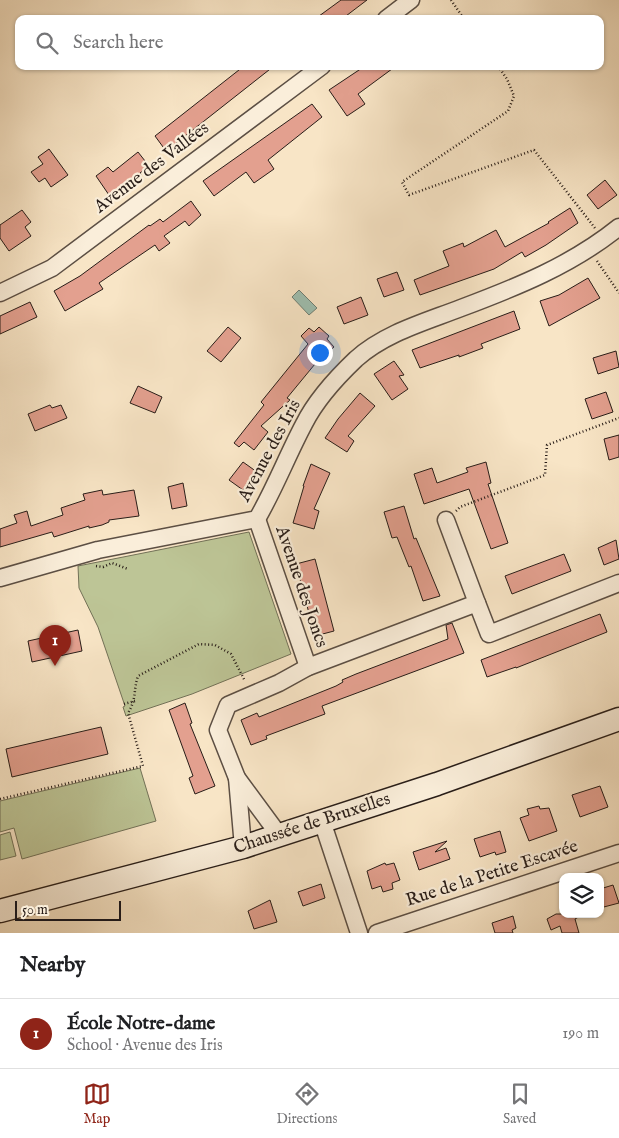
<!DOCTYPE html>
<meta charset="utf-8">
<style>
body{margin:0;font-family:"IM FELL English",serif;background:#f6f6f6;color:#202124}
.controls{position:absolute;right:15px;bottom:15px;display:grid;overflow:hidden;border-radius:10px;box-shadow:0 1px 4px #0004}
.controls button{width:45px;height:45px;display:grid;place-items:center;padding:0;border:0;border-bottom:1px solid #e0e0e0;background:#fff;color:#202124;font:25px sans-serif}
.scale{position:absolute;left:15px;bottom:12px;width:106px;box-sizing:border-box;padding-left:5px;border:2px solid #281d18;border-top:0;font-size:14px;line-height:18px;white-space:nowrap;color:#281d18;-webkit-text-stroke:4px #faeeda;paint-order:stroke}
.you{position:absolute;left:319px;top:352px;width:18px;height:18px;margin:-12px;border:4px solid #fff;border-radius:50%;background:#1a73e8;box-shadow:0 0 0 8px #1a73e833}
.badge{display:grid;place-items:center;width:32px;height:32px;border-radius:50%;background:#8f2418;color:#fff;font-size:16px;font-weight:700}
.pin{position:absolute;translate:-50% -41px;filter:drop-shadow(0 1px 2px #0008)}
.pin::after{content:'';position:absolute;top:26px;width:18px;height:15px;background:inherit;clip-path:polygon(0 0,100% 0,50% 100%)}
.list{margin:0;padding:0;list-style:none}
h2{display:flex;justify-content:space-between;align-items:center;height:65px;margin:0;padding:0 20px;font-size:21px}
h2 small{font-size:16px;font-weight:400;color:#757577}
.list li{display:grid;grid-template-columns:32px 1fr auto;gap:15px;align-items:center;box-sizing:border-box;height:70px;padding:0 20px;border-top:1px solid #e0e0e0}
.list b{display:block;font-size:19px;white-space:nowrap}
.list p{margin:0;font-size:16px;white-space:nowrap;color:#757577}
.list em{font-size:16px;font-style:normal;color:#757577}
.icon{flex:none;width:28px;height:28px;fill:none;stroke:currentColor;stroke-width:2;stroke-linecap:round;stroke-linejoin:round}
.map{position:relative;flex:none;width:619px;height:933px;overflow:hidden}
.search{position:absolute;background:#fff;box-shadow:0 1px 4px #0004;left:15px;right:15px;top:15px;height:55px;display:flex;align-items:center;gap:12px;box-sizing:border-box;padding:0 18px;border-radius:10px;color:#757577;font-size:19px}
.sheet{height:135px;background:#fff}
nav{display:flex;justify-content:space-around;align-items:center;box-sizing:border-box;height:70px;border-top:1px solid #e0e0e0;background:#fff;font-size:14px;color:#757577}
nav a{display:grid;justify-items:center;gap:2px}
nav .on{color:#8f2418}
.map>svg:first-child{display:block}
.green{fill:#bdc596;stroke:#727157}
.water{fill:#9ebfb0;stroke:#6f7e73}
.building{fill:#e3a08f;stroke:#281d18}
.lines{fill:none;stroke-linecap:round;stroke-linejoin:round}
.minor-casing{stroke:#5c4f44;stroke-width:19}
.secondary-casing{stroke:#281d18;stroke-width:25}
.path{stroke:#281d18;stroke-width:2.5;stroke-dasharray:1 2.5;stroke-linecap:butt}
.minor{stroke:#faeeda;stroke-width:16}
.secondary{stroke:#faeeda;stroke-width:22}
.labels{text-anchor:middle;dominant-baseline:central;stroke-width:4.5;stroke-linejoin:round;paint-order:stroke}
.street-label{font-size:18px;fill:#281d18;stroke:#faeeda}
</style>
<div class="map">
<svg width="619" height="933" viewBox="0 0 619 933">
<rect width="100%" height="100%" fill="#f8e5c6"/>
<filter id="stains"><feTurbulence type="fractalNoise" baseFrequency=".004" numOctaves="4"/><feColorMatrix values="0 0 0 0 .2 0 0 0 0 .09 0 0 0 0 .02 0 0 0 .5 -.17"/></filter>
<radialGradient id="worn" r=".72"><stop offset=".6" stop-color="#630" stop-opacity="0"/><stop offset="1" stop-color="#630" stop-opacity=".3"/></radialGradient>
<!-- green -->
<g class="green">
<path d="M249,532L291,654L192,694L126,716L123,707L125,706L98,627L79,588L78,566Z"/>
<path d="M140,768L156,821L22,859L14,828L0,832V801Z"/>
<path d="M10,832L16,856L0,860V835Z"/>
</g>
<!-- water -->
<path class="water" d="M299,290L317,308L309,315L292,297Z"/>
<!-- building -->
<g class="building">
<path d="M341,0H367L342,19H315Z"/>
<path d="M244,66H274L166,151L155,136Z"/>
<path d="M365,66H396L358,94L365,104L347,116L329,90Z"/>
<path d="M312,104L322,117L268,160L274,169L254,183L246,172L214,196L203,181Z"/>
<path d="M49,149L68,175L51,187L45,178L39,182L31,172L43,164L38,157Z"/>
<path d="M138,152L149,166L140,173L141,175L113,196L109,195L96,176L108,167L113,172Z"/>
<path d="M605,180L617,195L598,209L587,195Z"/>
<path d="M191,201L201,215L189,226L185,221L164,236L170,243L159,251L155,245L99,283L103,289L65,311L54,291L80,276L149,225L150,226L160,219L163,222Z"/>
<path d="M570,208L578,223L546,245L525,257L522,252L494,269L420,295L414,280L449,266L443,251L463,243L464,247L496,230L505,247L549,223L548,222Z"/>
<path d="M22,210L31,222L25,227L31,236L9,251L0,238V225Z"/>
<path d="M397,272L404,290L384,297L377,279Z"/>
<path d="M588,278L600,298L549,326L540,301L559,295Z"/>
<path d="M361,297L368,315L344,324L337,307Z"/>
<path d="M30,302L37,317L0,334V316Z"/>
<path d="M514,311L520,329L481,344L483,348L459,357V355L420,368L412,350Z"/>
<path d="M228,327L241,338L221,362L207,351Z"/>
<path d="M319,327L329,336L327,339L334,347L315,364L287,398L290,400L261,426L268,432L254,450L244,442L239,447L234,443L264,405L261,402L308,344L301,336L309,328L314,332Z"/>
<path d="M616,351L619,367L598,374L593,358Z"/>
<path d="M394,361L404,375L399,376L408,389L392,400L374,374Z"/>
<path d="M138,386L162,397L155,413L130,403Z"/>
<path d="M606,392L613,412L592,419L585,399Z"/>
<path d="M360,393L375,406L348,436L354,441L347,452L325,438L338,419Z"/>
<path d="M50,405L52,408L61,405L67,418L35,431L28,414Z"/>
<path d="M619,435V457L609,460L604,439Z"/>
<path d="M243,462L257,472L243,490L229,480Z"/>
<path d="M486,462L491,483L488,484L508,543L491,549L469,489L424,504L414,474L432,468L437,483L468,472L466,468Z"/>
<path d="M311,464L330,473L314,509L319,511L314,529L293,523L304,486H303Z"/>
<path d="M183,483L187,506L172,509L168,487Z"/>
<path d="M102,490L103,495L134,490L139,516L109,520V522L102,525L89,528V526L54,537L52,532L0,547V529L17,523L14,515L27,511L31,526L63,515L61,508L85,500L83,494Z"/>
<path d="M404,506L414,539L416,538L440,596L423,601L411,566L409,567L397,537L392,538L384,512Z"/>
<path d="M616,540L619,559L604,565L598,548Z"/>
<path d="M564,554L571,571L512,594L505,576Z"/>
<path d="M315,559L334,631L315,636L296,564Z"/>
<path d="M600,614L607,632L516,668V667L487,677L481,660Z"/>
<path d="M452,623L464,653L322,706L325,714L266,736L267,739L251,745L241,720L257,713L259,717L336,686L343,682L342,680L356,674L448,639L446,625Z"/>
<path d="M78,630L82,651L32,662L28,641Z"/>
<path d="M185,703L192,723L190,724L215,786L195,794L189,778L193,776L169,710Z"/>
<path d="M101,727L108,754L12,777L6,749Z"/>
<path d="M600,786L608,807L580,817L572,795Z"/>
<path d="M539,806L540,809L549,808L557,831L529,841L520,818L529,815L527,809Z"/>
<path d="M500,831L506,852L496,855L495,852L480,857L474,839Z"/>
<path d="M447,841L435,852L446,848L450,859L419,870L413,852Z"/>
<path d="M385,863L386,865L394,863L400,880L392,883L393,889L383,892L381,886L372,889L367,871Z"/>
<path d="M321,884L325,898L303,906L298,892Z"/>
<path d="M613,885L619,903L600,908V889Z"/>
<path d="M270,900L277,922L254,929L248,911Z"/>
<path d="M556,914H584L575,919L579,933H562L560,926L551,930L547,919Z"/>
<path d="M513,916L516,928L512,930L513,933H495L492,923Z"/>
</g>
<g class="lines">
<defs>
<g id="minor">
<path d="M386,19L411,0"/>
<path d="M0,293L52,268L322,66"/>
<path d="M257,519L308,667"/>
<path d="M446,520L477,603"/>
<path d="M0,578L98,550L257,519C275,488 287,456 304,424C316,400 336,378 356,359C385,333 425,322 461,308C517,287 572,265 619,227"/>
<path d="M237,778L243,847"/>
<path d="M322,821L359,933"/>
<path d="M279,835L237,778L218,730L228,705L279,683L308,667L477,603L489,634L619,583"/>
<path d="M377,933L619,853"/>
</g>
<path id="secondary" d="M0,911L243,847L437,784L619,719"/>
</defs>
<!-- minor casing -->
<use href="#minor" class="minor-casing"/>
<!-- secondary casing -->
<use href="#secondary" class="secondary-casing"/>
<!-- path -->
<g class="path">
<path d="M451,0L464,19"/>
<path d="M498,66L507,79L514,96L508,111L402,182L409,195L534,150L595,228"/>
<path d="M597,261L619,293"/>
<path d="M456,511L460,507L545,475L547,445L619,418"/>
<path d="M96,566L103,567L112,563L128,569"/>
<path d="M124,704L135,701"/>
<path d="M0,799L143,766L128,713C137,698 133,691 138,676L199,644L215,645L231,654L245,681"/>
</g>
<!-- minor -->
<use href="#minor" class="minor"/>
<!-- secondary -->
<use href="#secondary" class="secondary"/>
</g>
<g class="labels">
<!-- street labels -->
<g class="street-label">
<text transform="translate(152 168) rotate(-37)">Avenue des Vallées</text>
<text transform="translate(270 451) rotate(-62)">Avenue des Iris</text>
<text transform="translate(301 587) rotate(71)">Avenue des Joncs</text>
<text transform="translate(312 824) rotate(-18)">Chaussée de Bruxelles</text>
<text transform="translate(492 874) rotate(-18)">Rue de la Petite Escavée</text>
</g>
</g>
<rect width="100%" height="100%" filter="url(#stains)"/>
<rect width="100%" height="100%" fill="url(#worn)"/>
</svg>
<div class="controls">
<button><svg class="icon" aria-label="layers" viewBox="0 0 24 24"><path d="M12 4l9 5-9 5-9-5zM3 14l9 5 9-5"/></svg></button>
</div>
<div class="scale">50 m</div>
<div class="you"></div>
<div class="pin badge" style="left:55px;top:666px">1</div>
<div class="search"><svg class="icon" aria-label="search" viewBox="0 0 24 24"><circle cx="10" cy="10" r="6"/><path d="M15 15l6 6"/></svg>Search here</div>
</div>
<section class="sheet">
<h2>Nearby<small></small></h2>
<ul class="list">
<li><span class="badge">1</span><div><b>École Notre-dame</b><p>School · Avenue des Iris</p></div><em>190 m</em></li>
</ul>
</section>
<nav>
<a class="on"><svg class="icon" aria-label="map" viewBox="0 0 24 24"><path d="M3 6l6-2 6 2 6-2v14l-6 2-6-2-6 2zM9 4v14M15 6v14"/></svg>Map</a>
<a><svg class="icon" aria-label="directions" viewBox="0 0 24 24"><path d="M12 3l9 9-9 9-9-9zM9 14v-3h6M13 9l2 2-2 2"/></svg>Directions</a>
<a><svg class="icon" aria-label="saved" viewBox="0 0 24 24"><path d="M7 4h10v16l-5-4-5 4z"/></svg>Saved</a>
</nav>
